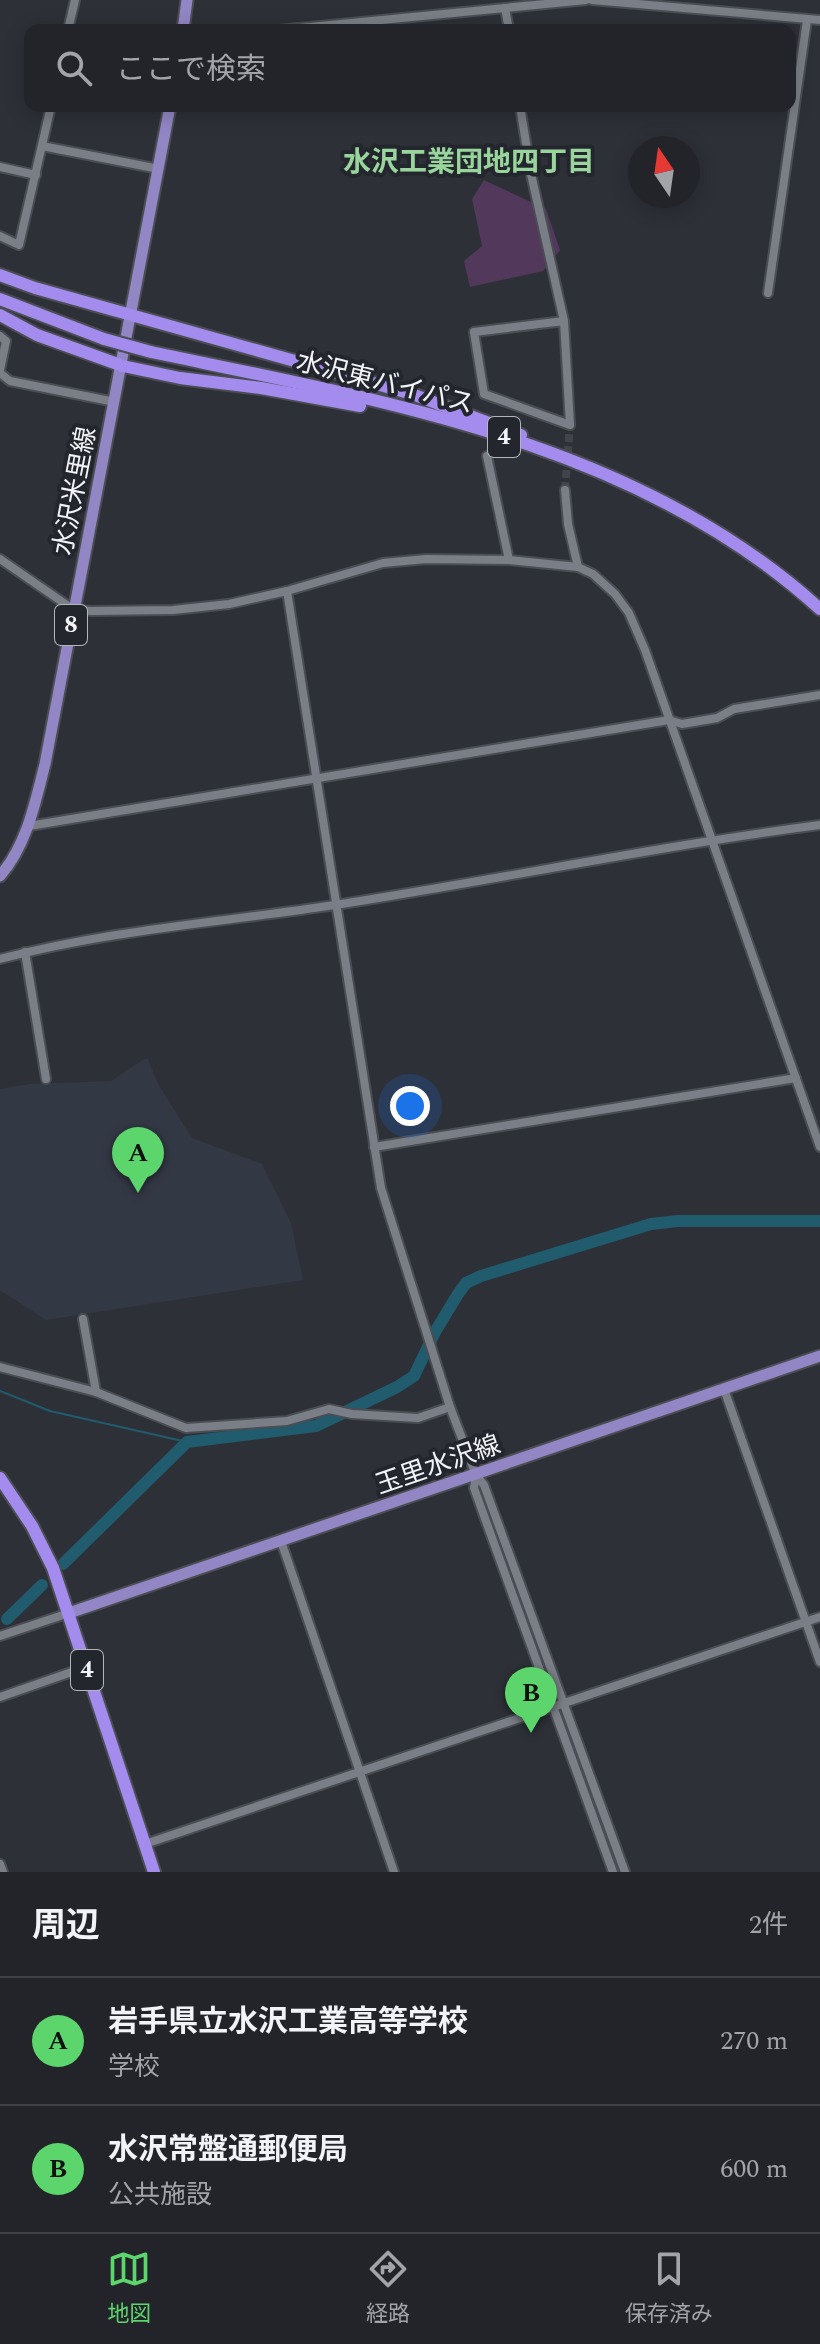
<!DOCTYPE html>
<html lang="ja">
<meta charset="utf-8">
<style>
body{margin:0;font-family:Spectral,"Noto Sans JP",serif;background:#2a2c31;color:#f1f3f6}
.compass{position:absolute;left:628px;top:136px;width:72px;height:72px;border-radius:50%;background:#222429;box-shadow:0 4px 20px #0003;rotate:347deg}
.you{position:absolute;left:410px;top:1106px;width:28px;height:28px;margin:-20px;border:6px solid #fff;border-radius:50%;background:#1a73e8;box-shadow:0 0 0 12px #1a73e833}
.badge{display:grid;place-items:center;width:52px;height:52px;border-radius:50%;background:#5cd56d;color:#111;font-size:26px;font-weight:700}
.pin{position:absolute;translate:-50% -66px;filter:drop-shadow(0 2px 4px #0008)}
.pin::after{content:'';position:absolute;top:42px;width:28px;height:24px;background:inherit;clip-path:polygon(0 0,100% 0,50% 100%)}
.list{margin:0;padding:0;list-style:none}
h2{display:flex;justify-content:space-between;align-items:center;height:104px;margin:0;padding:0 32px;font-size:34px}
h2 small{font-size:26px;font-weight:400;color:#a2a4a8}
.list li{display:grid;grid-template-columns:52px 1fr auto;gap:24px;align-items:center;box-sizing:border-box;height:128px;padding:0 32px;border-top:2px solid #3f4146}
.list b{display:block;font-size:30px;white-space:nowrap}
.list p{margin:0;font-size:26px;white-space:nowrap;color:#a2a4a8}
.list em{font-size:26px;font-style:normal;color:#a2a4a8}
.icon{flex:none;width:44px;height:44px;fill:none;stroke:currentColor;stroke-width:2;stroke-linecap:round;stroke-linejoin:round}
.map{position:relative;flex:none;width:820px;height:1872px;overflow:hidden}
.search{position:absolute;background:#222429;box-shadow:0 4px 20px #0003;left:24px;right:24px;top:24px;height:88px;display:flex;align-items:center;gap:20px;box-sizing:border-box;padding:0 28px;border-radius:16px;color:#a2a4a8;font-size:30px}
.sheet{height:360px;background:#222429}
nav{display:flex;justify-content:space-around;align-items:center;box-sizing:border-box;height:112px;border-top:2px solid #3f4146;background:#222429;font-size:22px;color:#a2a4a8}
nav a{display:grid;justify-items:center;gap:4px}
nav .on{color:#5cd56d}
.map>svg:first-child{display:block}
.built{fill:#333845}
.green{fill:#52385a}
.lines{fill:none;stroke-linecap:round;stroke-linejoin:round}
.stream{stroke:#205c6d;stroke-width:2}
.river{stroke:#205c6d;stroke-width:12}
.minor-tunnel{stroke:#41444a;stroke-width:8;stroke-dasharray:8 4;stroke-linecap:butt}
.minor-casing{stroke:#4a4d53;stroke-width:12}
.major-casing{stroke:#4a4d53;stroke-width:15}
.highway-casing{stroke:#4a4d53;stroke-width:16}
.minor{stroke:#7a7e86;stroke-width:8}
.major{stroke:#9386c5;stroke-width:11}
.highway{stroke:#a48cef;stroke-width:12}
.highway-bridge-casing{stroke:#4a4d53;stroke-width:16;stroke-linecap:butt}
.highway-bridge{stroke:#a48cef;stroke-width:12}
.labels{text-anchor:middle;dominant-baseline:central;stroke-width:8;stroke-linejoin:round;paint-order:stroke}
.shield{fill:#23262d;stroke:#b4b6bc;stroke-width:2}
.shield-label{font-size:24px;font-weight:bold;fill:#f2f4f9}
.street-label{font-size:26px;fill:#f2f4f9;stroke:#23262d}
.neighbourhood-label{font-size:28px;font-weight:bold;fill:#98d49c;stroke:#23262d}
</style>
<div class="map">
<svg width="820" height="1872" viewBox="0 0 820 1872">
<rect width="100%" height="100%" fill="#2d3037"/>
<!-- built -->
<path class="built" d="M144,1059H148L158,1084L192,1138L262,1164L291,1223L303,1280L46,1320L0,1290V1089L30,1084L111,1081Z"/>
<!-- green -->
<path class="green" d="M484,180L546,209L560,250L543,271L470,287L464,261L482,246L472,199Z"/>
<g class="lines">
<!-- stream -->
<path class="stream" d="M0,1391L50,1411L187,1442"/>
<!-- river -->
<g class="river">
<path d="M63,1564L187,1442L316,1426L397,1387L414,1376L435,1332L458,1294L466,1283L481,1276L651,1224L678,1221H820"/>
<path d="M7,1619L42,1585"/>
</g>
<!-- minor-tunnel -->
<path class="minor-tunnel" d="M565,490L570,425"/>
<defs>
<g id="minor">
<path d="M592,0L820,20"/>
<path d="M505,8L509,30"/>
<path d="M68,30L75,0"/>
<path d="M279,30L586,0"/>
<path d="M520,106L531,174L564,321L570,425L484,394L474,332L564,321"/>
<path d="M42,146L159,169"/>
<path d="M0,167L36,175"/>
<path d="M0,236L19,245L51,106"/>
<path d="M768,293L807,20"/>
<path d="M0,336L6,341L0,370"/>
<path d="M0,373L10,381L115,402"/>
<path d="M487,456L509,560"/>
<path d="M565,490L568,524L578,567"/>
<path d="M0,559L74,610L92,611L173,610L229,604L287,591L383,563L426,559L509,560L578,567L593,574L615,594L629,613L645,650L820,1147"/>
<path d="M287,591L381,1188L450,1407L476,1475L484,1485L625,1872"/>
<path d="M29,826L669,720L682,724L717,718L734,709L820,695"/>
<path d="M25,952L46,1079"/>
<path d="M0,959C109,930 223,922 335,905C497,880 657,846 820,825"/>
<path d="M374,1147L796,1078"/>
<path d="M83,1319L96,1392"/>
<path d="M0,1367L96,1392L186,1428L287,1421L329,1409L352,1414L418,1418L450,1407"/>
<path d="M724,1389L820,1662"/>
<path d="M476,1475L474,1488L613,1872"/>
<path d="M281,1541L394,1872"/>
<path d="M0,1636L69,1613"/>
<path d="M0,1697L86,1667"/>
<path d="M145,1844L820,1617"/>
<path d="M0,1864L3,1872"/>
</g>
<g id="major">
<path d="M183,30L187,0"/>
<path d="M0,876C27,845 35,803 45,764L170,106"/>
<path d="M69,1613L820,1356"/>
</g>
<g id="highway">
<path d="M0,275L35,288L412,394L521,435"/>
<path d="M0,299L104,339"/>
<path d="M0,315L37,335L123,366L180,378L261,388L360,406"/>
<path d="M151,352C384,401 638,443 820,609"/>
<path d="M0,1478L32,1526L53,1568L154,1872"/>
</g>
</defs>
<!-- minor casing -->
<use href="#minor" class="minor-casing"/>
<!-- major casing -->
<use href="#major" class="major-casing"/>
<!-- highway casing -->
<use href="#highway" class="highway-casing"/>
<!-- minor -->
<use href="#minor" class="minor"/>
<!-- major -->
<use href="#major" class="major"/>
<!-- highway -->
<use href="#highway" class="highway"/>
<defs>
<path id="highway-bridge" d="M104,339L151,352"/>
</defs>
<!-- highway-bridge casing -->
<use href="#highway-bridge" class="highway-bridge-casing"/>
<!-- highway-bridge -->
<use href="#highway-bridge" class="highway-bridge"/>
</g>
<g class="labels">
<!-- shield labels -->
<g class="shield">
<rect x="488" y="417" width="32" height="40" rx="6"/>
<rect x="55" y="605" width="32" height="40" rx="6"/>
<rect x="71" y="1650" width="32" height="40" rx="6"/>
</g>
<g class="shield-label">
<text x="504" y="437">4</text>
<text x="71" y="625">8</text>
<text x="87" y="1670">4</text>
</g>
<!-- street labels -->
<g class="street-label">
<text transform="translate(385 383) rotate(14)">水沢東バイパス</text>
<text transform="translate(75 491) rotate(-79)">水沢米里線</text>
<text transform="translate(438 1465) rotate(-19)">玉里水沢線</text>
</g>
<!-- neighbourhood labels -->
<g class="neighbourhood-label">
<text x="469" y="162">水沢工業団地四丁目</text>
</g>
</g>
</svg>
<svg class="compass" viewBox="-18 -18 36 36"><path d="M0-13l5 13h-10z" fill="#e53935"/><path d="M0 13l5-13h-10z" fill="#a2a4a8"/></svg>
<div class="you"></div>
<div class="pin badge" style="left:138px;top:1193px">A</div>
<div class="pin badge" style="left:531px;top:1733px">B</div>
<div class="search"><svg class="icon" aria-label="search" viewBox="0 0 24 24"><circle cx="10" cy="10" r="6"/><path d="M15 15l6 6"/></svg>ここで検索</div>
</div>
<section class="sheet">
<h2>周辺<small>2件</small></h2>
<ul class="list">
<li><span class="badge">A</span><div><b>岩手県立水沢工業高等学校</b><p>学校</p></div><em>270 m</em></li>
<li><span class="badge">B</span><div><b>水沢常盤通郵便局</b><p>公共施設</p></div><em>600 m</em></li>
</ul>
</section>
<nav>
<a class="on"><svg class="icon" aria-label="map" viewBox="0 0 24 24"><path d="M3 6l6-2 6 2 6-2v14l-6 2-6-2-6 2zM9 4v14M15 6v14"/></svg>地図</a>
<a><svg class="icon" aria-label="directions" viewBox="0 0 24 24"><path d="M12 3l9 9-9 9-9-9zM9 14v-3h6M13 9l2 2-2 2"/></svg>経路</a>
<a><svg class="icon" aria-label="saved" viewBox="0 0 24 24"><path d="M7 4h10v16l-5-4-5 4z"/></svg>保存済み</a>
</nav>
